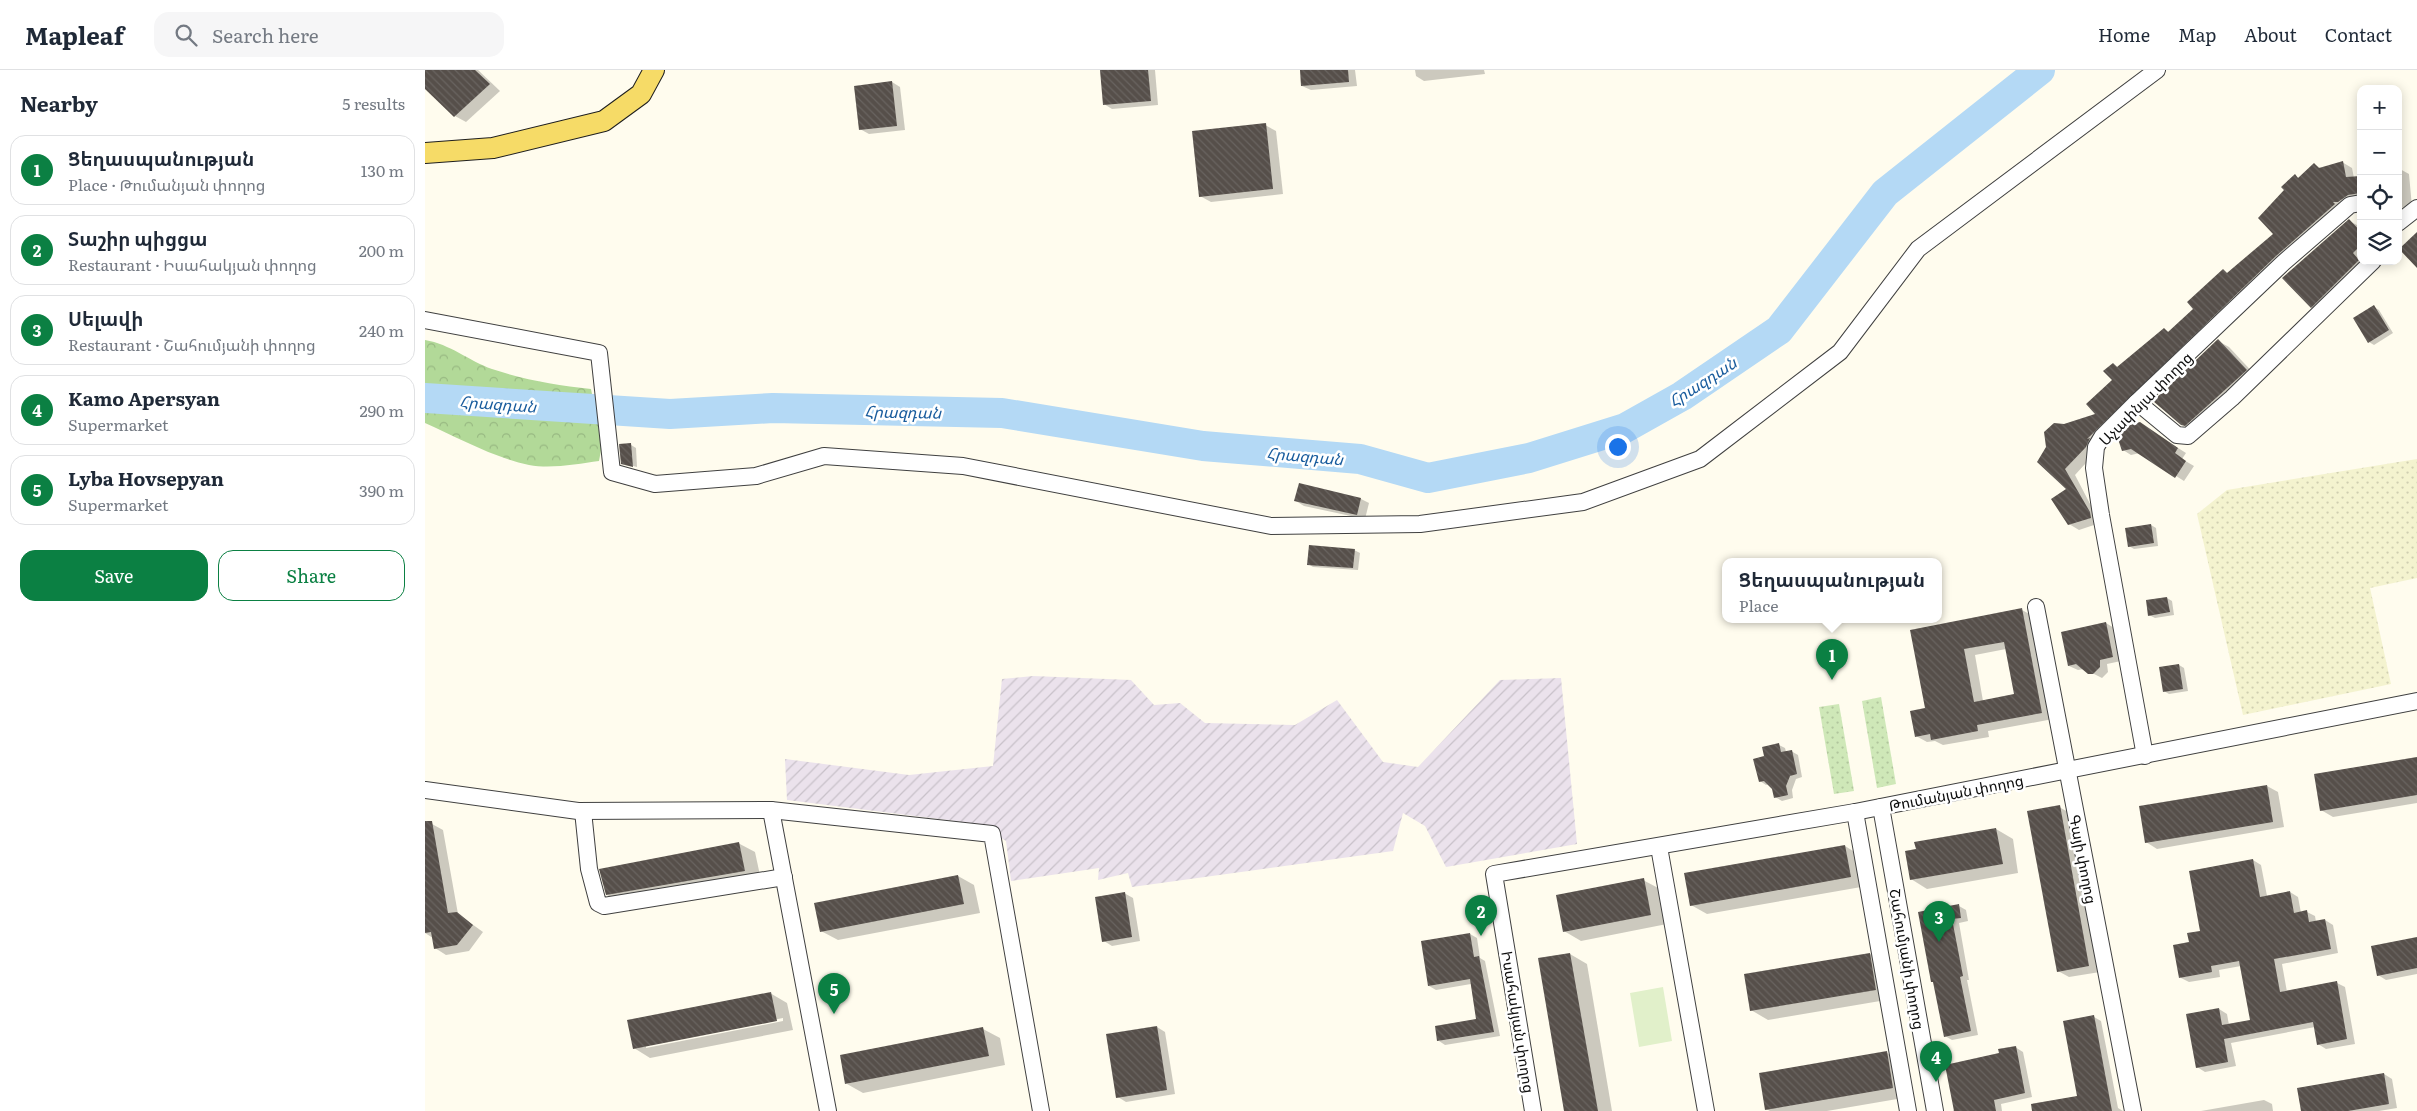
<!DOCTYPE html>
<meta charset="utf-8">
<style>
body{margin:0;font-family:Literata,"Noto Sans Armenian",serif;background:#f6f6f7;color:#1f2937}
.controls{position:absolute;right:15px;top:15px;display:grid;overflow:hidden;border-radius:10px;box-shadow:0 2px 12px #0003}
.controls button{width:45px;height:45px;display:grid;place-items:center;padding:0;border:0;border-bottom:1px solid #e0e1e3;background:#fff;color:#1f2937;font:25px sans-serif}
.you{position:absolute;left:1192px;top:376px;width:18px;height:18px;margin:-12px;border:4px solid #fff;border-radius:50%;background:#1a73e8;box-shadow:0 0 0 8px #1a73e833}
.badge{display:grid;place-items:center;width:32px;height:32px;border-radius:50%;background:#0b8043;color:#fff;font-size:16px;font-weight:700}
.pin{position:absolute;translate:-50% -41px;filter:drop-shadow(0 1px 2px #0008)}
.pin::after{content:'';position:absolute;top:26px;width:18px;height:15px;background:inherit;clip-path:polygon(0 0,100% 0,50% 100%)}
.popup{position:absolute;left:1297px;top:488px;width:220px;height:65px;box-sizing:border-box;display:grid;place-content:center;border-radius:10px;background:#fff;filter:drop-shadow(0 1px 4px #0005);font-size:16px;white-space:nowrap;color:#747a83}
.popup b{font-size:19px;color:#1f2937}
.popup::after{content:'';position:absolute;left:50%;top:100%;margin-left:-10px;border:10px solid transparent;border-top-color:#fff}
.list{margin:0;padding:0;list-style:none}
h2{display:flex;justify-content:space-between;align-items:center;height:65px;margin:0;padding:0 20px;font-size:21px}
h2 small{font-size:16px;font-weight:400;color:#747a83}
.list li{display:grid;grid-template-columns:32px 1fr auto;gap:15px;align-items:center;box-sizing:border-box;height:70px;margin:0 10px 10px;padding:0 10px;border:1px solid #e0e1e3;border-radius:15px}
.list b{display:block;font-size:19px;white-space:nowrap}
.list p{margin:0;font-size:16px;white-space:nowrap;color:#747a83}
.list em{font-size:16px;font-style:normal;color:#747a83}
.actions{display:flex;gap:10px;padding:15px 20px}
.actions a{flex:1;padding:11px 0;border:1px solid #0b8043;border-radius:15px;text-align:center;font-size:18px;color:#0b8043}
.actions .main{background:#0b8043;color:#fff}
.icon{flex:none;width:28px;height:28px;fill:none;stroke:currentColor;stroke-width:2;stroke-linecap:round;stroke-linejoin:round}
.map{position:relative;flex:none;width:1992px;height:1041px;overflow:hidden}
header{display:flex;align-items:center;gap:30px;box-sizing:border-box;height:70px;padding:0 25px;background:#fff;border-bottom:1px solid #e0e1e3}
header strong{font-size:24px}
nav{display:flex;gap:28px;margin-inline-start:auto;font-size:18px}
.search{width:350px;height:45px;background:#f6f6f7;display:flex;align-items:center;gap:12px;box-sizing:border-box;padding:0 18px;border-radius:15px;color:#747a83;font-size:19px}
main{display:flex}
aside{flex:1;background:#fff}
.map>svg:first-child{display:block}
.industrial{fill:url(#industrial-furrows)}
.farmland{fill:url(#farmland-dots)}
.grass{fill:url(#grass-dots)}
.forest{fill:url(#forest-crowns)}
.pitch{fill:#e1f0ca}
.shadow{fill:#0003;fill-rule:evenodd}
.lines{fill:none;stroke-linecap:round;stroke-linejoin:round}
.river{stroke:#b4d9f5;stroke-width:30}
.building{fill:url(#building-back-hatch);fill-rule:evenodd}
.minor-casing{stroke:#404040;stroke-width:18}
.major-casing{stroke:#1e1e1e;stroke-width:22}
.minor{stroke:#fff;stroke-width:16}
.major{stroke:#f6db67;stroke-width:20}
.labels{text-anchor:middle;dominant-baseline:central;stroke-width:5;stroke-linejoin:round;paint-order:stroke}
.street-label{font-size:15px;fill:#0d0d0d;stroke:#fff}
.water-label{font-size:16px;font-style:italic;fill:#195c9d;stroke:#fff}
</style>
<header>
<strong>Mapleaf</strong>
<div class="search"><svg class="icon" aria-label="search" viewBox="0 0 24 24"><circle cx="10" cy="10" r="6"/><path d="M15 15l6 6"/></svg>Search here</div>
<nav><a>Home</a><a>Map</a><a>About</a><a>Contact</a></nav>
</header>
<main>
<aside>
<h2>Nearby<small>5 results</small></h2>
<ul class="list">
<li><span class="badge">1</span><div><b>Ցեղասպանության</b><p>Place · Թումանյան փողոց</p></div><em>130 m</em></li>
<li><span class="badge">2</span><div><b>Տաշիր պիցցա</b><p>Restaurant · Իսահակյան փողոց</p></div><em>200 m</em></li>
<li><span class="badge">3</span><div><b>Սելավի</b><p>Restaurant · Շահումյանի փողոց</p></div><em>240 m</em></li>
<li><span class="badge">4</span><div><b>Kamo Apersyan</b><p>Supermarket</p></div><em>290 m</em></li>
<li><span class="badge">5</span><div><b>Lyba Hovsepyan</b><p>Supermarket</p></div><em>390 m</em></li>
</ul>
<div class="actions"><a class="main">Save</a><a>Share</a></div>
</aside>
<div class="map">
<svg width="1992" height="1041" viewBox="0 0 1992 1041">
<defs>
<pattern id="industrial-furrows" width="10" height="10" patternUnits="userSpaceOnUse" patternTransform="scale(1.25)"><rect width="10" height="10" fill="#ebe2ec"/><path d="M-1 1l2-2M0 10L10 0M9 11l2-2" fill="none" stroke="#c8c1c9"/></pattern>
<pattern id="farmland-dots" width="8" height="8" patternUnits="userSpaceOnUse" patternTransform="scale(1.25)"><rect width="8" height="8" fill="#f4f3cf"/><path d="M2 2h.1M6 6h.1" fill="none" stroke="#d0cfb1" stroke-width="1.8" stroke-linecap="round"/></pattern>
<pattern id="grass-dots" width="8" height="8" patternUnits="userSpaceOnUse" patternTransform="scale(1.25)"><rect width="8" height="8" fill="#cfe8b8"/><path d="M2 2h.1M6 6h.1" fill="none" stroke="#b1c69d" stroke-width="1.8" stroke-linecap="round"/></pattern>
<pattern id="forest-crowns" width="20" height="18" patternUnits="userSpaceOnUse" patternTransform="scale(1.25)"><rect width="20" height="18" fill="#b2d998"/><path d="M2 6a3 3 0 1 1 6 0M12 15a3 3 0 1 1 6 0" fill="none" stroke="#98b982"/></pattern>
<pattern id="building-back-hatch" width="6" height="6" patternUnits="userSpaceOnUse" patternTransform="scale(1.25)"><rect width="6" height="6" fill="#564f4a"/><path d="M-1 5l2 2M0 0l6 6M5-1l2 2" fill="none" stroke="#696460"/></pattern>
</defs>
<rect width="100%" height="100%" fill="#fffcee"/>
<!-- industrial -->
<path class="industrial" d="M608,606L706,610L729,635L755,633L780,653L870,655L912,630L958,692L993,697L1075,610L1136,608L1152,774L1021,797L1000,756L978,743L968,781L707,817L703,803L673,810L674,798L586,811L581,771L554,754L362,730L360,689L484,705L568,696L577,609Z"/>
<!-- farmland -->
<path class="farmland" d="M1992,389V508L1945,518L1966,614L1818,645L1772,444L1802,420Z"/>
<!-- grass -->
<g class="grass">
<path d="M1456,627L1471,714L1452,718L1437,631Z"/>
<path d="M1414,634L1429,721L1409,724L1394,637Z"/>
</g>
<!-- forest -->
<path class="forest" d="M0,270C25,274 44,291 67,299C100,310 132,315 166,319L177,375L174,391C153,394 126,399 104,395C67,387 34,368 0,353Z"/>
<!-- pitch -->
<path class="pitch" d="M1238,917L1247,971L1214,977L1205,923Z"/>
<!-- shadow -->
<g class="shadow">
<path d="M0,0H53L75,21L41,52L30,46L0,17Z"/>
<path d="M676,0H730L733,35L687,39L679,34Z"/>
<path d="M876,0H930L932,16L886,20L877,16Z"/>
<path d="M990,0H1059L1060,4L999,11L991,6Z"/>
<path d="M467,12L475,17L480,60L444,64L435,59Z"/>
<path d="M840,55L851,61L858,124L786,132L775,126Z"/>
<path d="M1917,92L1927,98L1929,108H1936V130L1671,382L1650,405L1675,453L1654,460L1644,454L1643,419L1614,392L1639,355L1672,345L1688,311V294L1694,298L1739,259L1744,262L1769,239L1798,201L1803,204L1850,164L1861,121L1870,106L1874,108L1889,94L1897,99Z"/>
<path d="M1973,98L1984,104L1987,137L1973,138Z"/>
<path d="M1924,151L1936,157V191H1939L1897,243L1886,237Z"/>
<path d="M1949,237L1954,240L1968,263L1949,275L1944,272Z"/>
<path d="M1793,271L1804,277L1832,307L1768,361L1757,354Z"/>
<path d="M1723,359L1761,383L1757,389L1769,396L1759,411L1715,383L1706,385L1698,380Z"/>
<path d="M206,375L211,378L212,397L197,393Z"/>
<path d="M875,414L936,429L944,433L940,449L879,436L871,431Z"/>
<path d="M1726,455L1731,458L1733,476L1709,479L1704,476Z"/>
<path d="M929,480L935,483L933,500L888,497L883,494Z"/>
<path d="M1742,528L1747,531L1749,545L1730,548L1724,545Z"/>
<path d="M1597,540L1608,546L1628,649L1563,661L1564,667L1518,675L1510,671L1502,672L1491,666L1502,639L1486,561ZM1581,579L1590,625L1558,631L1550,585Z"/>
<path d="M1681,553L1689,558L1696,591L1682,594L1683,602L1677,608L1659,599L1653,600L1644,596L1638,562Z"/>
<path d="M1754,595L1759,598L1763,621L1744,624L1739,621Z"/>
<path d="M1354,675L1360,678L1361,682L1366,681L1373,685L1377,707L1371,709L1367,720L1368,728L1357,731L1350,727L1348,718L1344,714L1341,715L1335,711L1341,687Z"/>
<path d="M1992,688V733L1908,747L1896,740Z"/>
<path d="M1842,716L1853,722L1859,757L1732,779L1721,772Z"/>
<path d="M1634,737L1645,743L1675,902L1644,907L1633,901Z"/>
<path d="M7,754L18,760L33,844L58,862L44,881L21,885L10,878L8,868L0,863V755Z"/>
<path d="M1571,759L1588,769L1593,803L1502,819L1486,809Z"/>
<path d="M313,773L330,782L336,810L199,834L182,825Z"/>
<path d="M1420,776L1436,786L1442,816L1282,844L1266,835Z"/>
<path d="M1828,790L1836,795L1842,826L1865,822L1873,827L1876,843L1882,842L1890,846L1891,852L1900,850L1908,855L1913,883L1857,894L1862,922L1912,913L1920,917L1930,974L1901,979L1893,974L1890,957L1806,973L1811,996L1780,1002L1772,997L1794,939L1802,944L1804,955L1826,951L1816,896L1794,900L1795,907L1764,912L1756,908L1765,873L1777,862Z"/>
<path d="M533,806L549,815L555,843L413,870L396,861Z"/>
<path d="M1218,810L1235,819L1242,854L1156,871L1139,861Z"/>
<path d="M699,823L708,828L715,871L687,876L679,871Z"/>
<path d="M1534,836L1541,840L1543,851L1534,853L1544,910H1542L1553,965L1527,970L1520,966L1494,843Z"/>
<path d="M1045,864L1052,868L1055,888L1060,891L1075,966L1020,975L1014,971L1052,950L1046,914L1011,920L1004,916Z"/>
<path d="M1992,869V904L1961,910L1953,905Z"/>
<path d="M1145,884L1162,894L1187,1041H1141L1114,889Z"/>
<path d="M1445,884L1461,894L1467,929L1343,950L1326,940Z"/>
<path d="M345,923L362,933L368,960L225,988L209,978ZM358,948V951L221,978V975Z"/>
<path d="M1669,947L1676,951L1693,1038L1698,1041H1610L1653,1027Z"/>
<path d="M732,957L740,962L750,1024L701,1032L693,1027Z"/>
<path d="M558,959L575,968L580,995L438,1023L422,1014Z"/>
<path d="M1590,977L1598,982L1607,1027L1576,1034L1577,1041H1528L1575,984Z"/>
<path d="M1462,983L1478,992L1484,1027L1402,1041H1345L1341,1039Z"/>
<path d="M1959,1004L1967,1009L1972,1038L1954,1041H1877Z"/>
<path d="M1839,1030L1847,1034L1848,1041H1776Z"/>
</g>
<g class="lines">
<!-- river -->
<path class="river" d="M0,328L245,344L348,338L577,343L778,376L935,389L1003,408L1104,388L1200,358L1257,326L1354,260L1460,123L1615,0"/>
</g>
<!-- building -->
<g class="building">
<path d="M0,0H50L65,14L29,47L0,19Z"/>
<path d="M675,0H723L726,31L678,35Z"/>
<path d="M875,0H923L924,12L876,16Z"/>
<path d="M467,11L472,56L434,60L429,16Z"/>
<path d="M841,53L848,119L774,127L767,61Z"/>
<path d="M1918,91L1921,107L1936,106V123L1923,125L1913,132H1908L1910,134L1851,186L1662,369L1665,368L1661,377L1640,399L1665,442L1666,448L1643,455L1626,429L1641,419L1612,392L1621,377L1619,362L1629,353L1639,354L1670,344L1661,334L1687,310L1678,301L1688,293L1692,297L1739,258L1743,262L1768,239L1762,232L1798,199L1802,203L1848,164L1833,148L1859,120L1856,117L1870,104L1873,108L1889,93L1894,98Z"/>
<path d="M1924,149L1936,162V175L1928,183L1934,190L1886,238L1857,208Z"/>
<path d="M1992,162V198L1974,179Z"/>
<path d="M1949,235L1964,260L1943,273L1928,248Z"/>
<path d="M1793,269L1822,300L1760,356L1756,355L1728,331Z"/>
<path d="M1715,352L1753,378L1750,383L1761,391L1750,408L1706,379L1697,381L1692,366L1702,356Z"/>
<path d="M206,373L208,397L196,394L194,374Z"/>
<path d="M874,413L936,428L932,445L869,431Z"/>
<path d="M1726,454L1729,473L1703,477L1700,458Z"/>
<path d="M884,475L930,479L928,498L882,495Z"/>
<path d="M1742,527L1745,542L1723,546L1721,530Z"/>
<path d="M1597,538L1617,643L1552,655L1553,661L1506,670L1505,664L1490,667L1485,641L1500,638L1485,560ZM1579,572L1589,624L1549,632L1539,579Z"/>
<path d="M1681,552L1688,587L1675,590V597L1668,604H1663L1651,594L1643,596L1636,562Z"/>
<path d="M1754,594L1758,619L1738,622L1734,597Z"/>
<path d="M1354,673L1356,682L1367,680L1372,704L1365,706L1361,716L1363,725L1349,728L1347,719L1339,711L1334,712L1328,689L1339,686L1337,677Z"/>
<path d="M1992,687V725L1895,741L1889,704Z"/>
<path d="M1842,715L1848,752L1720,773L1714,736Z"/>
<path d="M1635,735L1664,896L1632,902L1602,741Z"/>
<path d="M0,751H7L23,843L32,842L48,855L32,875L9,879L6,862L0,863Z"/>
<path d="M1571,758L1578,794L1485,810L1480,781L1491,779L1489,772Z"/>
<path d="M314,772L320,801L181,825L174,799Z"/>
<path d="M1420,775L1426,807L1265,836L1259,803Z"/>
<path d="M1828,789L1835,827L1865,821L1869,843L1882,840L1884,852L1900,849L1906,879L1849,889L1855,922L1912,911L1922,969L1892,975L1888,952L1799,969L1803,992L1771,998L1761,944L1794,938L1797,955L1825,950L1814,891L1786,896L1787,902L1754,908L1748,875L1764,872L1762,863L1775,861L1764,801Z"/>
<path d="M533,805L539,834L395,862L389,833Z"/>
<path d="M1219,808L1226,845L1138,862L1131,825Z"/>
<path d="M700,822L707,867L677,872L670,827Z"/>
<path d="M1534,834L1536,848L1527,849L1538,906L1535,907L1546,961L1519,967L1508,912H1506L1493,842Z"/>
<path d="M1045,863L1049,887L1054,886L1069,962L1012,971L1010,956L1051,949L1045,909L1003,916L996,871Z"/>
<path d="M1992,867V898L1952,906L1946,876Z"/>
<path d="M1145,883L1173,1041H1139L1113,888Z"/>
<path d="M1445,883L1451,920L1325,941L1319,904Z"/>
<path d="M346,922L352,951L208,979L202,950Z"/>
<path d="M1669,945L1687,1041H1607L1606,1034L1652,1026L1638,951Z"/>
<path d="M732,956L742,1020L691,1028L681,964Z"/>
<path d="M558,957L564,986L420,1014L415,985Z"/>
<path d="M1591,976L1600,1023L1569,1030L1571,1041H1529L1520,995L1574,983L1573,979Z"/>
<path d="M1462,981L1468,1018L1340,1040L1334,1003Z"/>
<path d="M1959,1003L1964,1034L1923,1041H1876L1872,1018Z"/>
</g>
<g class="lines">
<defs>
<g id="minor">
<path d="M1973,153L1992,138"/>
<path d="M0,250L174,283L187,402L230,414L331,406L399,386L538,396L846,456L995,454L1158,432L1275,389L1415,282L1493,179L1732,0"/>
<path d="M1712,332L1752,365L1763,366L1807,328L1948,191"/>
<path d="M1611,537L1708,1041"/>
<path d="M1720,686L1676,445L1669,398L1671,377L1677,367L1712,332L1858,193L1925,135L1936,133"/>
<path d="M0,720L153,741L346,740L567,764L616,1041"/>
<path d="M1456,737L1510,1041"/>
<path d="M346,740L403,1041"/>
<path d="M158,741L164,799L173,833L179,836L359,807"/>
<path d="M1430,742L1483,1041"/>
<path d="M1234,777L1281,1041"/>
<path d="M1108,1041L1069,804L1430,742L1992,631"/>
</g>
<path id="major" d="M0,83L68,78L179,51L216,24L229,0"/>
</defs>
<!-- minor casing -->
<use href="#minor" class="minor-casing"/>
<!-- major casing -->
<use href="#major" class="major-casing"/>
<!-- minor -->
<use href="#minor" class="minor"/>
<!-- major -->
<use href="#major" class="major"/>
</g>
<g class="labels">
<!-- street labels -->
<g class="street-label">
<text transform="translate(1720 328) rotate(-45)">Աչափնյա փողոց</text>
<text transform="translate(1531 722) rotate(-11)">Թումանյան փողոց</text>
<text transform="translate(1659 789) rotate(79)">Գայի փողոց</text>
<text transform="translate(1483 889) rotate(80)">Շահումյանի փողոց</text>
<text transform="translate(1094 952) rotate(81)">Իսահակյան փողոց</text>
</g>
<!-- water labels -->
<g class="water-label">
<text transform="translate(1277 311) rotate(-33)">Հրազդան</text>
<text transform="translate(73 333) rotate(4)">Հրազդան</text>
<text transform="translate(478 341) rotate(1)">Հրազդան</text>
<text transform="translate(880 385) rotate(5)">Հրազդան</text>
</g>
</g>
</svg>
<div class="controls">
<button>+</button>
<button>−</button>
<button><svg class="icon" aria-label="locate" viewBox="0 0 24 24"><circle cx="12" cy="12" r="6"/><path d="M12 2v4M12 18v4M2 12h4M18 12h4"/></svg></button>
<button><svg class="icon" aria-label="layers" viewBox="0 0 24 24"><path d="M12 4l9 5-9 5-9-5zM3 14l9 5 9-5"/></svg></button>
</div>
<div class="you"></div>
<div class="pin badge" style="left:1407px;top:610px">1</div>
<div class="popup"><b>Ցեղասպանության</b>Place</div>
<div class="pin badge" style="left:1056px;top:866px">2</div>
<div class="pin badge" style="left:1514px;top:872px">3</div>
<div class="pin badge" style="left:1511px;top:1012px">4</div>
<div class="pin badge" style="left:409px;top:944px">5</div>
</div>
</main>
